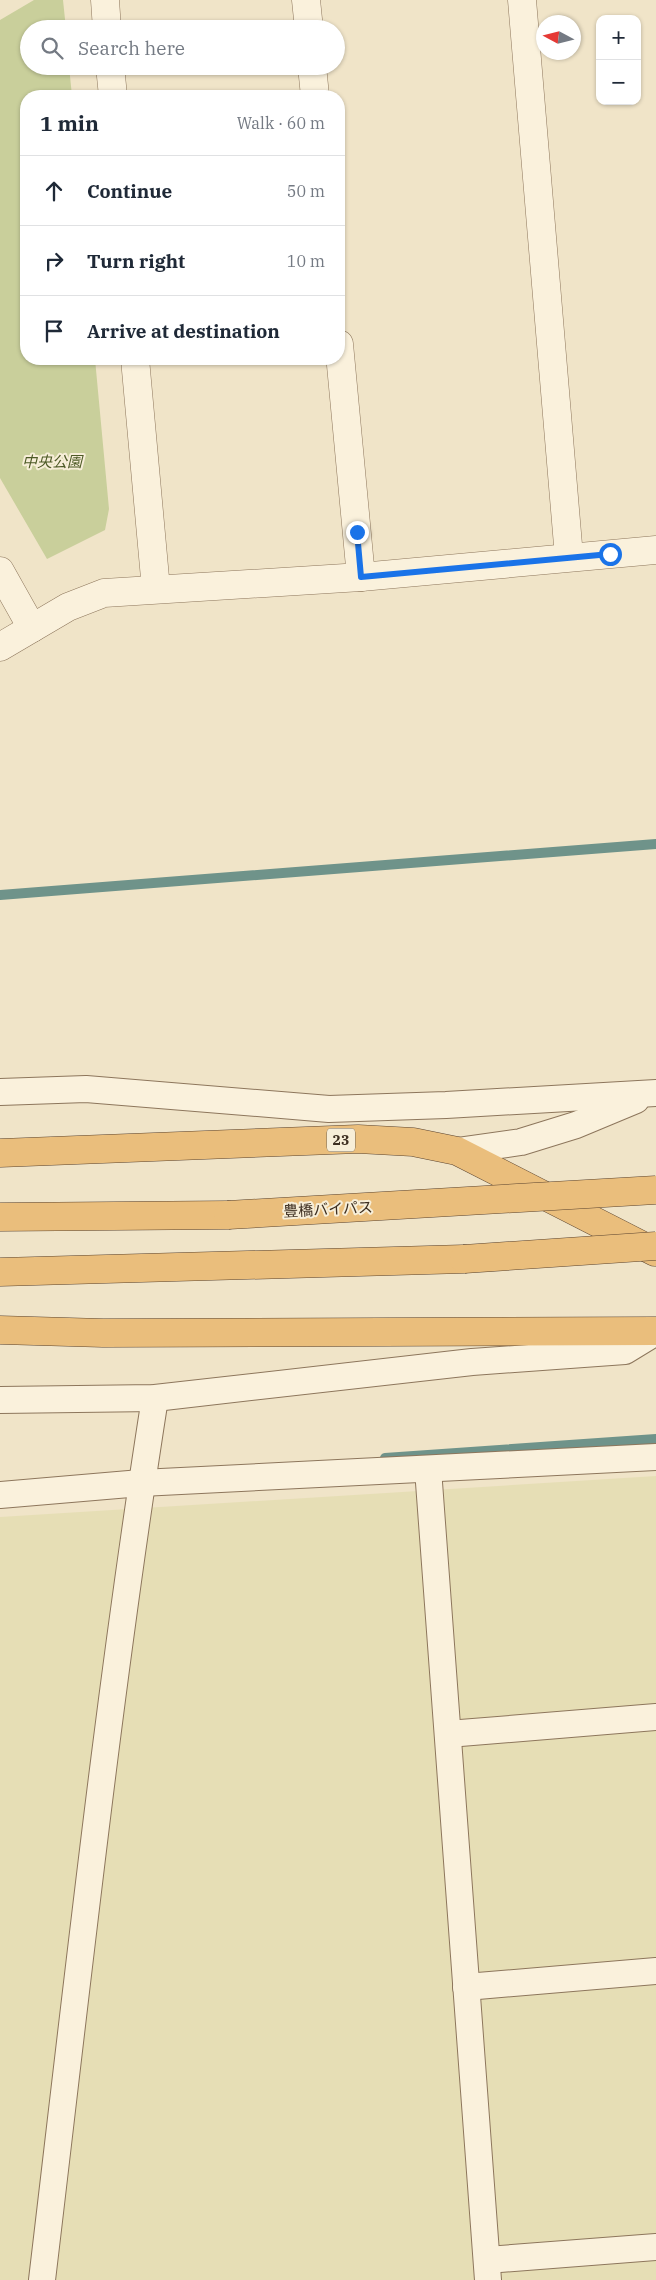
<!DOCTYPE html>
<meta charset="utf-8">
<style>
body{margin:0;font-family:"IBM Plex Serif","Noto Sans JP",serif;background:#f6f6f7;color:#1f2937}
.controls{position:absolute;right:15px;top:15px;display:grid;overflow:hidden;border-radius:10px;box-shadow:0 1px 4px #0004}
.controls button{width:45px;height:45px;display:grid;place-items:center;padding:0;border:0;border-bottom:1px solid #e0e1e3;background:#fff;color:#1f2937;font:25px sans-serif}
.compass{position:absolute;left:536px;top:15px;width:45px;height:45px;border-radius:50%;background:#fff;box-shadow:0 1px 4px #0004;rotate:277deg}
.stop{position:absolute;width:15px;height:15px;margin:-11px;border:4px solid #1a73e8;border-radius:50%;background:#fff}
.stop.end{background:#1a73e8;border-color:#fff;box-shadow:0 1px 5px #0008}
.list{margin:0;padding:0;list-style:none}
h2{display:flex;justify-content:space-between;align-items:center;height:65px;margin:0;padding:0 20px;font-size:21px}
h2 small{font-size:16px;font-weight:400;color:#747a83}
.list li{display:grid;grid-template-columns:32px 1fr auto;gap:15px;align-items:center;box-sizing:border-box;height:70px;padding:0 20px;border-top:1px solid #e0e1e3}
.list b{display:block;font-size:19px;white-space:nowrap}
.list em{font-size:16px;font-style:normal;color:#747a83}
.icon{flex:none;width:28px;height:28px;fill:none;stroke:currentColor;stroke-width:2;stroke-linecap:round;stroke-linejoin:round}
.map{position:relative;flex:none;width:656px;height:2280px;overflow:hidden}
.search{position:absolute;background:#fff;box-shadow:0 1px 4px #0004;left:20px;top:20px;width:325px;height:55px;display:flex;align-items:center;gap:12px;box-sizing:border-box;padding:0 18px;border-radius:28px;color:#747a83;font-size:19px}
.panel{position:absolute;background:#fff;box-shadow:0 1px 4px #0004;left:20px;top:90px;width:325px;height:275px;border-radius:20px}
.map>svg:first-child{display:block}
.farmland{fill:#e6deb5}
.green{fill:#c9cf9b}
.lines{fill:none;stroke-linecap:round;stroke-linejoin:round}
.stream{stroke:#6f938a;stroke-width:10}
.minor-casing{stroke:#8d765c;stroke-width:28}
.tertiary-casing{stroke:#8d765c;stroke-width:29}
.trunk-casing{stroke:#5b4430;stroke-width:29}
.minor{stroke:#faf1dc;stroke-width:26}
.tertiary{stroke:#faf1dc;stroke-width:28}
.trunk{stroke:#eabe7c;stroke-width:28}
.trunk-bridge-casing{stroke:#5b4430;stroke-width:29;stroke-linecap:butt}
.trunk-bridge{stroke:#eabe7c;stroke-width:28}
.route{stroke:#1a73e8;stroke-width:6}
.labels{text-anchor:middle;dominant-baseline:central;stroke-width:4;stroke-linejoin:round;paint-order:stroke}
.shield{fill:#f7eed8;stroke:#756857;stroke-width:1}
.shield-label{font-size:14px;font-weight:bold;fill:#3d2e20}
.park-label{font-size:15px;font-style:italic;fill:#4d5a26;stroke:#f7eed8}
.street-label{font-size:15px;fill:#3d2e20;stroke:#f7eed8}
</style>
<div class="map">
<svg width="656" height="2280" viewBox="0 0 656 2280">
<rect width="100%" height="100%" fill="#f0e4c8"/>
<!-- farmland -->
<path class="farmland" d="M656,1476V2280H0V1517Z"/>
<!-- green -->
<path class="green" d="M34,0H63L66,29H29V66H69L72,96H26V359H95L109,509L105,530L47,559L0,478V20Z"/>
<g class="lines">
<!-- stream -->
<g class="stream">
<path d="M0,895L656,844"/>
<path d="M385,1458L656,1439"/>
</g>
<defs>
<g id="minor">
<path d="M0,1092L86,1089L329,1109L446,1105L656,1093"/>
<path d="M457,1151L521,1142L576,1125L636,1100"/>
<path d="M0,1400L155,1398L472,1362L625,1351L656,1332"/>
<path d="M428,1469L488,2280"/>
<path d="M0,1495L141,1483L656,1457"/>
<path d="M448,1734L656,1717"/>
<path d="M466,1987L656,1971"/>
<path d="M487,2260L656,2247"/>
<path d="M42,2280C77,1986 109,1691 155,1398"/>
</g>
<g id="tertiary">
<path d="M105,0L107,29"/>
<path d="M306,0L309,29"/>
<path d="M522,0L569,557"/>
<path d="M110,66L113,96"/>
<path d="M312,66L315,96"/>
<path d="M339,344L361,577"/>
<path d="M135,359L156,589"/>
<path d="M0,571L32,628"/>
<path d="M0,647L68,607L104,593L361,577L656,550"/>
</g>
<g id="trunk">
<path d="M0,1153L358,1139L413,1142L457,1151L655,1252"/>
<path d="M0,1217L228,1215"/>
<path d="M0,1272L464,1259"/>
<path d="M0,1330L103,1333L656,1331"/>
</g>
</defs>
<!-- minor casing -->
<use href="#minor" class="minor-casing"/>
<!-- tertiary casing -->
<use href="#tertiary" class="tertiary-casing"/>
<!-- trunk casing -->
<use href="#trunk" class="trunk-casing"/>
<!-- minor -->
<use href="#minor" class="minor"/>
<!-- tertiary -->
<use href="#tertiary" class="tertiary"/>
<!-- trunk -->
<use href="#trunk" class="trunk"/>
<defs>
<g id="trunk-bridge">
<path d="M228,1215L656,1190"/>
<path d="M464,1259L656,1246"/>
</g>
</defs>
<!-- trunk-bridge casing -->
<use href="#trunk-bridge" class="trunk-bridge-casing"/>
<!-- trunk-bridge -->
<use href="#trunk-bridge" class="trunk-bridge"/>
</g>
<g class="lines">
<!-- route -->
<path class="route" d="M357,532L361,577L610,554"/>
</g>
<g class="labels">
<!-- shield labels -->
<rect class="shield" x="327" y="1128.5" width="28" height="23" rx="4"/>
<g class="shield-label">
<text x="341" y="1140">23</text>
</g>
<!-- park labels -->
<g class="park-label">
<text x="52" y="461">中央公園</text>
</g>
<!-- street labels -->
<g class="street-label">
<text transform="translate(328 1209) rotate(-3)">豊橋バイパス</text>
</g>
</g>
</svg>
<div class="controls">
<button>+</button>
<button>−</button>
</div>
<svg class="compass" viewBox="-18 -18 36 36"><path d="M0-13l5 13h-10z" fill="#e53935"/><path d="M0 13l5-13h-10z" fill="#747a83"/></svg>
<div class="stop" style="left:610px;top:554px"></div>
<div class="stop end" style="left:357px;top:532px"></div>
<div class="search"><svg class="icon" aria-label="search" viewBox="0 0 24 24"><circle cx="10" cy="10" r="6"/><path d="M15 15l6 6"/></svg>Search here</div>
<section class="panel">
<h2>1 min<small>Walk · 60 m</small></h2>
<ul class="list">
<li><svg class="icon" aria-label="ahead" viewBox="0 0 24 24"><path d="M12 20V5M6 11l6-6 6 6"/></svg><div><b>Continue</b></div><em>50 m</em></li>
<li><svg class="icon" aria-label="right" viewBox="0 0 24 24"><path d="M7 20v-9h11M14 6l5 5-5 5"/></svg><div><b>Turn right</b></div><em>10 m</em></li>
<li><svg class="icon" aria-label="arrive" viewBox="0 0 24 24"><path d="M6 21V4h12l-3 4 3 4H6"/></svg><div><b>Arrive at destination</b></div></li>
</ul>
</section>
</div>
